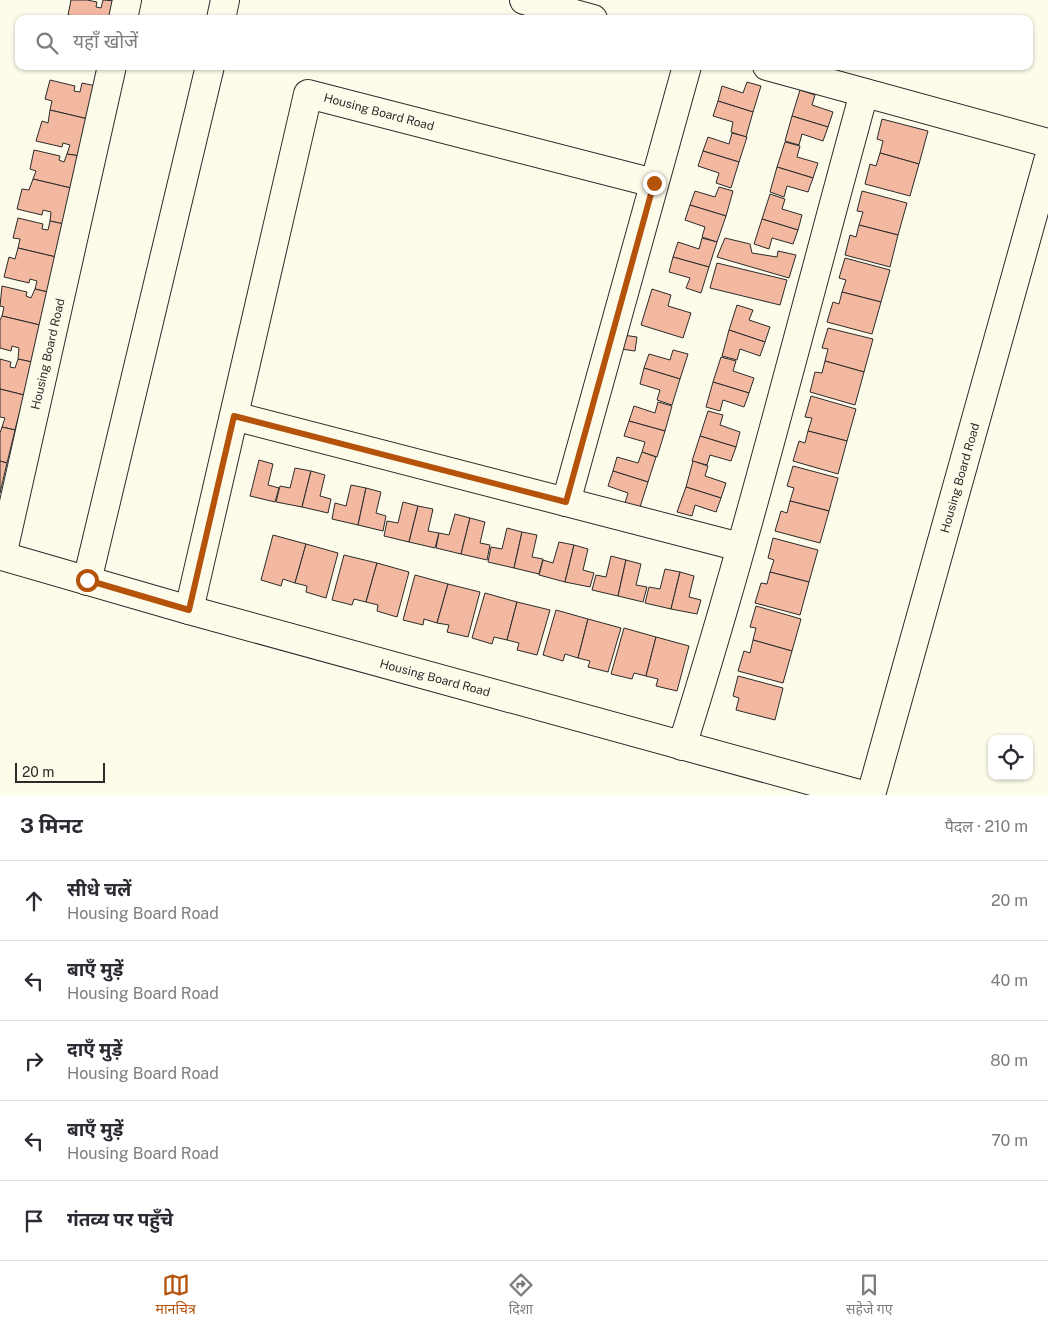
<!DOCTYPE html>
<html lang="hi">
<meta charset="utf-8">
<style>
body{margin:0;font-family:"Public Sans","Noto Sans Devanagari",sans-serif;background:#f7f7f7;color:#2b2b33}
.controls{position:absolute;right:15px;bottom:15px;display:grid;overflow:hidden;border-radius:10px;box-shadow:0 1px 4px #0004}
.controls button{width:45px;height:45px;display:grid;place-items:center;padding:0;border:0;border-bottom:1px solid #e1e1e2;background:#fff;color:#2b2b33;font:25px sans-serif}
.scale{position:absolute;left:15px;bottom:12px;width:90px;box-sizing:border-box;padding-left:5px;border:2px solid #2b2b2b;border-top:0;font-size:14px;line-height:18px;white-space:nowrap;color:#2b2b2b;-webkit-text-stroke:4px #fdfbea;paint-order:stroke}
.stop{position:absolute;width:15px;height:15px;margin:-11px;border:4px solid #b45309;border-radius:50%;background:#fff}
.stop.end{background:#b45309;border-color:#fff;box-shadow:0 1px 5px #0008}
.list{margin:0;padding:0;list-style:none}
h2{display:flex;justify-content:space-between;align-items:center;height:65px;margin:0;padding:0 20px;font-size:21px}
h2 small{font-size:16px;font-weight:400;color:#7c7c81}
.list li{display:grid;grid-template-columns:32px 1fr auto;gap:15px;align-items:center;box-sizing:border-box;height:80px;padding:0 20px;border-top:1px solid #e1e1e2}
.list b{display:block;font-size:19px;white-space:nowrap}
.list p{margin:0;font-size:16px;white-space:nowrap;color:#7c7c81}
.list em{font-size:16px;font-style:normal;color:#7c7c81}
.icon{flex:none;width:28px;height:28px;fill:none;stroke:currentColor;stroke-width:2;stroke-linecap:round;stroke-linejoin:round}
.map{position:relative;flex:none;width:1048px;height:795px;overflow:hidden}
.search{position:absolute;background:#fff;box-shadow:0 1px 4px #0004;left:15px;right:15px;top:15px;height:55px;display:flex;align-items:center;gap:12px;box-sizing:border-box;padding:0 18px;border-radius:10px;color:#7c7c81;font-size:19px}
.sheet{height:465px;background:#fff}
nav{display:flex;justify-content:space-around;align-items:center;box-sizing:border-box;height:70px;border-top:1px solid #e1e1e2;background:#fff;font-size:14px;color:#7c7c81}
nav a{display:grid;justify-items:center;gap:2px}
nav .on{color:#b45309}
.map>svg:first-child{display:block}
.building{fill:#f2b8a0;stroke:#2b2b2b}
.lines{fill:none;stroke-linecap:round;stroke-linejoin:round}
.minor-casing{stroke:#2b2b2b;stroke-width:30}
.minor{stroke:#fdfbea;stroke-width:28}
.route{stroke:#b45309;stroke-width:6}
.labels{text-anchor:middle;dominant-baseline:central;stroke-width:4;stroke-linejoin:round;paint-order:stroke}
.street-label{font-size:12px;fill:#2b2b2b;stroke:#fdfbea}
</style>
<div class="map">
<svg width="1048" height="795" viewBox="0 0 1048 795">
<rect width="100%" height="100%" fill="#fdfbea"/>
<!-- building -->
<g class="building">
<path d="M71,0H87L97,2L96,7L101,8L103,0L115,1L111,19H74V16L68,15Z"/>
<path d="M50,80L75,86L74,91L80,92L82,83L96,86L88,119L50,110L52,101L45,99Z"/>
<path d="M747,82L761,86L753,112L718,101L722,86L743,93Z"/>
<path d="M800,90L815,95L812,105L833,112L828,127L792,116Z"/>
<path d="M718,101L753,112L746,137L731,132L733,122L713,116Z"/>
<path d="M50,110L88,119L80,156L67,154L70,145L63,143L62,147L36,141L42,121L48,123Z"/>
<path d="M792,116L828,127L823,141L802,134L799,145L785,141Z"/>
<path d="M882,119L928,131L919,164L880,153L883,141L877,139Z"/>
<path d="M732,133L747,137L739,162L703,151L708,137L729,144Z"/>
<path d="M785,142L800,146L797,157L818,163L813,178L777,167Z"/>
<path d="M34,150L60,156L59,160L64,162L67,154L80,156L71,188L33,179L36,171L30,169Z"/>
<path d="M703,151L739,162L731,188L716,183L719,173L698,166Z"/>
<path d="M880,153L919,164L910,196L865,184L870,164L876,166Z"/>
<path d="M777,167L813,178L808,192L787,186L784,197L770,192Z"/>
<path d="M33,179L71,188L64,224L50,221L51,212L43,210L42,215L17,209L22,189L29,190Z"/>
<path d="M719,187L733,191L726,216L690,205L695,191L715,197Z"/>
<path d="M862,191L907,203L898,235L859,225L863,212L857,211Z"/>
<path d="M770,194L785,199L782,209L802,215L798,230L762,219Z"/>
<path d="M690,205L726,216L717,242L702,237L705,227L685,220Z"/>
<path d="M18,218L43,224L42,229L48,230L50,221L64,224L56,257L18,248L20,239L13,238Z"/>
<path d="M762,219L798,230L793,244L772,238L769,249L754,244Z"/>
<path d="M859,225L898,235L890,267L845,255L850,235L856,237Z"/>
<path d="M702,238L717,242L709,267L673,257L678,242L699,249Z"/>
<path d="M725,238L750,244L752,253L777,257L778,251L796,255L789,278L717,257Z"/>
<path d="M18,248L56,257L48,292L35,289L37,281L30,279L29,283L4,277L9,257L15,259Z"/>
<path d="M673,257L709,267L701,293L686,288L690,278L669,272Z"/>
<path d="M845,258L890,270L881,302L842,292L846,280L839,278Z"/>
<path d="M717,263L787,280L780,305L710,288Z"/>
<path d="M2,286L27,292L26,296L31,298L35,289L48,292L40,325L2,316L4,307L0,306Z"/>
<path d="M652,289L671,295L668,306L691,313L683,338L641,325Z"/>
<path d="M842,292L881,302L872,334L827,322L833,302L839,304Z"/>
<path d="M737,305L753,310L749,320L770,327L765,342L729,330Z"/>
<path d="M2,316L40,325L32,362L18,359L19,348L12,346L11,351L0,348V320Z"/>
<path d="M828,328L873,339L864,372L825,361L828,349L822,348Z"/>
<path d="M729,330L765,342L760,356L740,349L737,360L722,356Z"/>
<path d="M623,335L637,337L635,351L621,349Z"/>
<path d="M673,350L688,354L680,379L644,368L649,354L670,360Z"/>
<path d="M721,357L736,361L733,371L754,378L749,393L713,382Z"/>
<path d="M0,359L11,362L10,367L15,368L18,359L32,362L24,395L0,389Z"/>
<path d="M825,361L864,372L855,405L810,392L815,372L822,373Z"/>
<path d="M644,368L680,379L672,405L657,400L660,390L640,384Z"/>
<path d="M713,382L749,393L744,407L723,400L720,411L706,407Z"/>
<path d="M0,389L24,395L15,430L2,427L5,418L0,417Z"/>
<path d="M811,396L856,409L847,441L808,431L812,418L805,417Z"/>
<path d="M658,402L672,406L665,431L629,421L634,406L655,413Z"/>
<path d="M708,411L723,415L720,425L740,432L736,447L700,436Z"/>
<path d="M629,421L665,431L657,457L642,452L645,442L624,436Z"/>
<path d="M2,427L15,430L7,463L0,461V433Z"/>
<path d="M808,431L847,441L838,474L793,461L799,441L805,443Z"/>
<path d="M700,436L736,447L731,461L710,455L707,465L692,461Z"/>
<path d="M642,452L656,457L648,482L613,471L617,457L638,463Z"/>
<path d="M259,460L273,464L268,485L279,488L275,502L250,496Z"/>
<path d="M0,461L7,463L0,493Z"/>
<path d="M693,461L708,466L705,476L726,483L721,498L686,487Z"/>
<path d="M793,466L838,478L829,511L790,501L794,488L787,486Z"/>
<path d="M295,468L311,471L302,507L276,502L280,486L290,488Z"/>
<path d="M311,471L325,475L320,496L331,499L328,513L302,507Z"/>
<path d="M613,471L648,482L640,507L625,503L628,493L608,486Z"/>
<path d="M351,485L366,488L358,525L332,519L335,503L346,506Z"/>
<path d="M686,487L721,498L716,512L695,505L692,516L677,512Z"/>
<path d="M366,488L381,492L376,513L386,516L383,531L358,525Z"/>
<path d="M790,501L829,511L820,543L775,531L781,511L787,513Z"/>
<path d="M403,502L418,506L409,542L384,536L387,521L398,523Z"/>
<path d="M418,506L433,509L428,531L439,533L435,548L409,542Z"/>
<path d="M455,514L470,518L461,554L436,548L439,533L449,535Z"/>
<path d="M470,518L485,522L480,543L490,545L487,560L461,554Z"/>
<path d="M507,528L522,532L514,568L488,562L491,547L502,549Z"/>
<path d="M522,532L537,535L532,557L543,559L539,574L514,568Z"/>
<path d="M273,535L306,544L295,583L283,579L281,586L261,580Z"/>
<path d="M773,538L818,550L809,582L770,572L774,560L768,558Z"/>
<path d="M559,542L574,545L565,582L539,575L543,560L553,563Z"/>
<path d="M306,544L338,553L326,598L306,592L307,586L295,583Z"/>
<path d="M574,545L588,549L583,570L594,573L590,587L565,582Z"/>
<path d="M344,555L377,563L366,602L354,599L352,605L332,600Z"/>
<path d="M611,556L626,560L618,596L592,590L596,575L606,577Z"/>
<path d="M626,560L641,564L636,585L647,587L643,602L618,596Z"/>
<path d="M377,563L409,572L397,617L377,611L378,605L366,602Z"/>
<path d="M665,569L680,572L671,609L645,603L649,587L660,589Z"/>
<path d="M680,572L694,576L689,597L701,600L697,614L671,609Z"/>
<path d="M770,572L809,582L800,615L755,603L761,583L767,584Z"/>
<path d="M415,575L448,584L437,623L424,619L423,625L403,620Z"/>
<path d="M448,584L480,592L468,637L447,632L449,625L437,623Z"/>
<path d="M485,593L517,602L507,640L494,637L492,644L472,638Z"/>
<path d="M517,602L550,610L537,655L517,650L519,643L507,640Z"/>
<path d="M756,606L801,619L792,651L753,640L756,628L750,627Z"/>
<path d="M556,610L588,619L578,658L565,654L563,661L543,655Z"/>
<path d="M588,619L621,628L608,672L588,667L590,661L578,658Z"/>
<path d="M624,628L656,637L646,676L634,673L632,679L611,674Z"/>
<path d="M656,637L689,646L677,691L656,686L658,679L646,676Z"/>
<path d="M753,640L792,651L783,683L738,671L744,651L750,653Z"/>
<path d="M738,676L783,688L775,720L736,710L739,698L733,696Z"/>
</g>
<g class="lines">
<defs>
<g id="minor">
<path d="M524,0L593,19"/>
<path d="M123,19L127,0"/>
<path d="M221,19L225,0"/>
<path d="M112,66L2,556L189,610L863,795"/>
<path d="M767,66L1048,143"/>
<path d="M234,416L740,547"/>
<path d="M566,502L687,66"/>
<path d="M87,581L210,66"/>
<path d="M189,610L308,94L654,183"/>
<path d="M682,746C750,530 804,311 864,93"/>
<path d="M871,795L1048,161"/>
</g>
</defs>
<!-- minor casing -->
<use href="#minor" class="minor-casing"/>
<!-- minor -->
<use href="#minor" class="minor"/>
</g>
<g class="lines">
<!-- route -->
<path class="route" d="M87,580L189,610L234,416L566,502L654,183"/>
</g>
<g class="labels">
<!-- street labels -->
<g class="street-label">
<text transform="translate(379 112) rotate(15)">Housing Board Road</text>
<text transform="translate(48 354) rotate(-77)">Housing Board Road</text>
<text transform="translate(960 478) rotate(-74)">Housing Board Road</text>
<text transform="translate(435 678) rotate(15)">Housing Board Road</text>
</g>
</g>
</svg>
<div class="controls">
<button><svg class="icon" aria-label="locate" viewBox="0 0 24 24"><circle cx="12" cy="12" r="6"/><path d="M12 2v4M12 18v4M2 12h4M18 12h4"/></svg></button>
</div>
<div class="scale">20 m</div>
<div class="stop" style="left:87px;top:580px"></div>
<div class="stop end" style="left:654px;top:183px"></div>
<div class="search"><svg class="icon" aria-label="search" viewBox="0 0 24 24"><circle cx="10" cy="10" r="6"/><path d="M15 15l6 6"/></svg>यहाँ खोजें</div>
</div>
<section class="sheet">
<h2>3 मिनट<small>पैदल · 210 m</small></h2>
<ul class="list">
<li><svg class="icon" aria-label="ahead" viewBox="0 0 24 24"><path d="M12 20V5M6 11l6-6 6 6"/></svg><div><b>सीधे चलें</b><p>Housing Board Road</p></div><em>20 m</em></li>
<li><svg class="icon" aria-label="left" viewBox="0 0 24 24"><path d="M17 20v-9H6M10 6l-5 5 5 5"/></svg><div><b>बाएँ मुड़ें</b><p>Housing Board Road</p></div><em>40 m</em></li>
<li><svg class="icon" aria-label="right" viewBox="0 0 24 24"><path d="M7 20v-9h11M14 6l5 5-5 5"/></svg><div><b>दाएँ मुड़ें</b><p>Housing Board Road</p></div><em>80 m</em></li>
<li><svg class="icon" aria-label="left" viewBox="0 0 24 24"><path d="M17 20v-9H6M10 6l-5 5 5 5"/></svg><div><b>बाएँ मुड़ें</b><p>Housing Board Road</p></div><em>70 m</em></li>
<li><svg class="icon" aria-label="arrive" viewBox="0 0 24 24"><path d="M6 21V4h12l-3 4 3 4H6"/></svg><div><b>गंतव्य पर पहुँचे</b></div></li>
</ul>
</section>
<nav>
<a class="on"><svg class="icon" aria-label="map" viewBox="0 0 24 24"><path d="M3 6l6-2 6 2 6-2v14l-6 2-6-2-6 2zM9 4v14M15 6v14"/></svg>मानचित्र</a>
<a><svg class="icon" aria-label="directions" viewBox="0 0 24 24"><path d="M12 3l9 9-9 9-9-9zM9 14v-3h6M13 9l2 2-2 2"/></svg>दिशा</a>
<a><svg class="icon" aria-label="saved" viewBox="0 0 24 24"><path d="M7 4h10v16l-5-4-5 4z"/></svg>सहेजे गए</a>
</nav>
